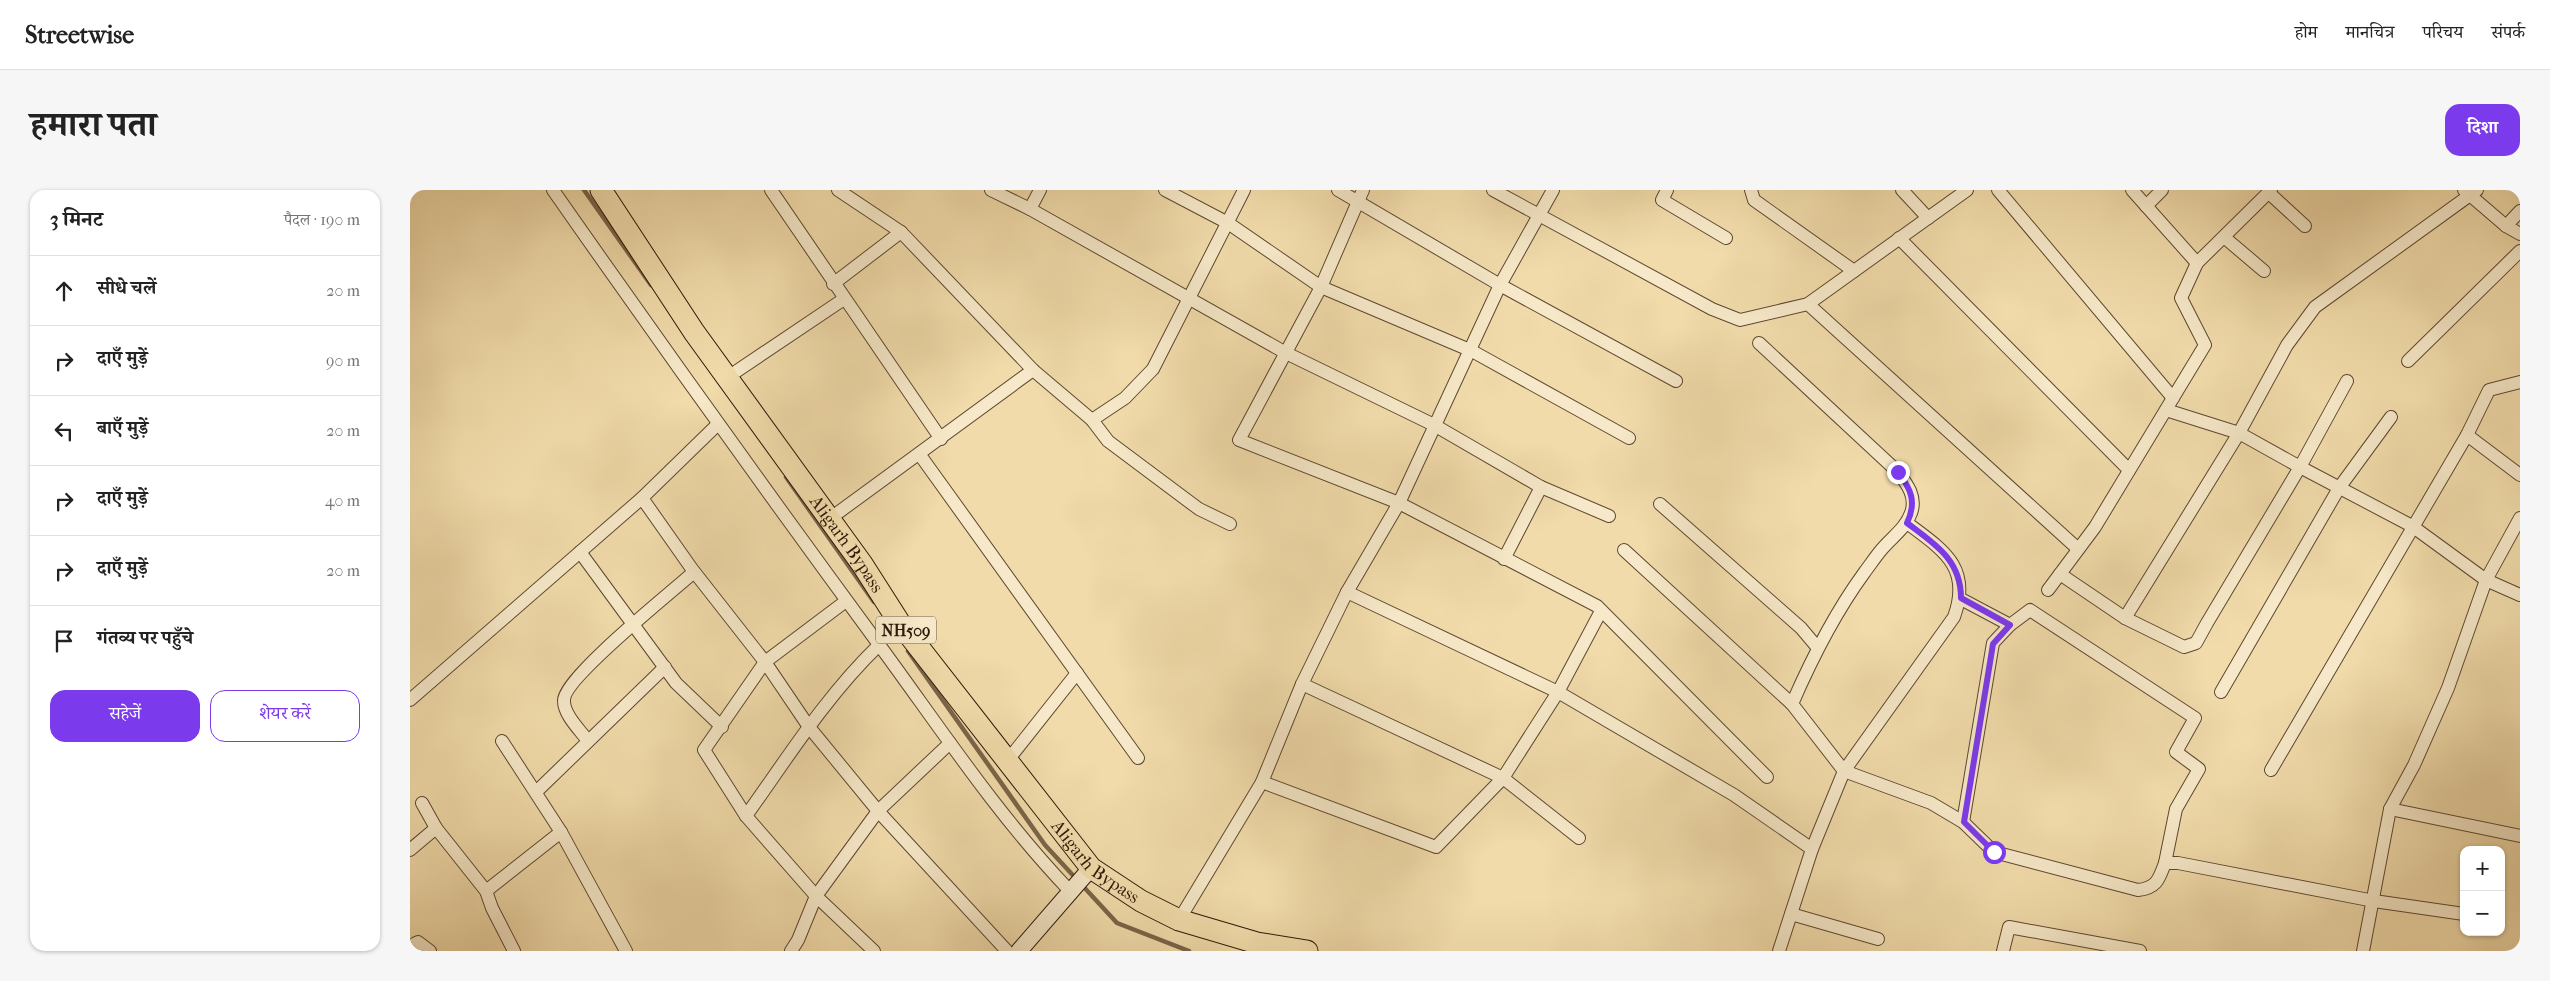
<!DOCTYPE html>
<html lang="hi">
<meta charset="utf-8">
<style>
body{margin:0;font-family:"IM FELL French Canon","Noto Serif Devanagari",serif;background:#f6f6f6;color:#222}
.controls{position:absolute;right:15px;bottom:15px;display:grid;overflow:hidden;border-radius:10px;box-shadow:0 1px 4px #0004}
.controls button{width:45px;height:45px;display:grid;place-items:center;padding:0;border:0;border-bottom:1px solid #e0e0e0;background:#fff;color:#222;font:25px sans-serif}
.stop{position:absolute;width:15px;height:15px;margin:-11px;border:4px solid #7c3aed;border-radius:50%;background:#fff}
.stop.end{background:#7c3aed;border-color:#fff;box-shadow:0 1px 5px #0008}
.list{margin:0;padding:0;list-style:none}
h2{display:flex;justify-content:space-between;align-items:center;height:65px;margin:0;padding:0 20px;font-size:21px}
h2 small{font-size:16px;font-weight:400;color:#767676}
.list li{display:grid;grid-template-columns:32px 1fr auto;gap:15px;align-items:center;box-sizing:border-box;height:70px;padding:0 20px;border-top:1px solid #e0e0e0}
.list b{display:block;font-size:19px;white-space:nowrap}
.list em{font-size:16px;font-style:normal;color:#767676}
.actions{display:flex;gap:10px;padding:15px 20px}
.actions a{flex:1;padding:11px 0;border:1px solid #7c3aed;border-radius:15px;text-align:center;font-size:18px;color:#7c3aed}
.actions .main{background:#7c3aed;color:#fff}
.icon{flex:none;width:28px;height:28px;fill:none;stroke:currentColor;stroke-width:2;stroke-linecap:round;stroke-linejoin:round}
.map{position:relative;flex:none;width:2110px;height:761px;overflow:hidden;border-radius:15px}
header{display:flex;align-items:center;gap:30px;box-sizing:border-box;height:70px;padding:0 25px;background:#fff;border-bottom:1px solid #e0e0e0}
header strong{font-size:24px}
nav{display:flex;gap:28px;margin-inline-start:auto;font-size:18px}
.intro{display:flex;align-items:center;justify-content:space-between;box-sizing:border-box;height:120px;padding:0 30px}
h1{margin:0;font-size:35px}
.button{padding:12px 22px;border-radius:15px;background:#7c3aed;color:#fff;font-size:18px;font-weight:700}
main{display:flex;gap:30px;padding:0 30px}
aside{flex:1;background:#fff;border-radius:15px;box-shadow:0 1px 4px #0004}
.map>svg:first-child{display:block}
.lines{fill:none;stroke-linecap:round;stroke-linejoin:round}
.stream{stroke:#7a6449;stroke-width:4.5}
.street-casing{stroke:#5d4831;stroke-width:14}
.secondary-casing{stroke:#2c1709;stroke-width:18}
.highway-casing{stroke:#2c1709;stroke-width:23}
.street{stroke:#f6e8c8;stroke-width:12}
.secondary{stroke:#f6e8c8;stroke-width:16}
.highway{stroke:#f1dbaa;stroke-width:21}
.route{stroke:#7c3aed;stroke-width:6}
.labels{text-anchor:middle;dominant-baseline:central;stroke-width:5;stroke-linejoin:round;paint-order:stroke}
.shield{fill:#f6e8c8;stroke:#695642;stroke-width:1}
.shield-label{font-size:16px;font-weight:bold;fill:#2c1709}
.street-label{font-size:18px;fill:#2c1709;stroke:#f6e8c8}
</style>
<header>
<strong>Streetwise</strong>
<nav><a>होम</a><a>मानचित्र</a><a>परिचय</a><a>संपर्क</a></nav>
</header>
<div class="intro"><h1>हमारा पता</h1><a class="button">दिशा</a></div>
<main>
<aside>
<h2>3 मिनट<small>पैदल · 190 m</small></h2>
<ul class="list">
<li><svg class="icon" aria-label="ahead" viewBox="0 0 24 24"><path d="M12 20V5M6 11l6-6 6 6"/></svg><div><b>सीधे चलें</b></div><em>20 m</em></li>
<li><svg class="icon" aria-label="right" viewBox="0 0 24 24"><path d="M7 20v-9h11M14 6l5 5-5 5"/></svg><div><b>दाएँ मुड़ें</b></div><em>90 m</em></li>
<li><svg class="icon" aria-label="left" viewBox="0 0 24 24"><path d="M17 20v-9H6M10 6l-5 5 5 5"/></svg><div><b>बाएँ मुड़ें</b></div><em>20 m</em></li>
<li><svg class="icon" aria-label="right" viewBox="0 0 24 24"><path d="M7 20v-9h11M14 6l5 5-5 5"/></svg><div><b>दाएँ मुड़ें</b></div><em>40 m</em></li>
<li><svg class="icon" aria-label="right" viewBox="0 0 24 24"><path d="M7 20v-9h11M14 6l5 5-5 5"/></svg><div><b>दाएँ मुड़ें</b></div><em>20 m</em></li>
<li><svg class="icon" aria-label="arrive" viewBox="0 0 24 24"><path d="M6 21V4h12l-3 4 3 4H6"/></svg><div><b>गंतव्य पर पहुँचे</b></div></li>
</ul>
<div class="actions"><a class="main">सहेजें</a><a>शेयर करें</a></div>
</aside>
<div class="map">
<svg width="2110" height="761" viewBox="0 0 2110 761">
<rect width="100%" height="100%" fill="#f1dbaa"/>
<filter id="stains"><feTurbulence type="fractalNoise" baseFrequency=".004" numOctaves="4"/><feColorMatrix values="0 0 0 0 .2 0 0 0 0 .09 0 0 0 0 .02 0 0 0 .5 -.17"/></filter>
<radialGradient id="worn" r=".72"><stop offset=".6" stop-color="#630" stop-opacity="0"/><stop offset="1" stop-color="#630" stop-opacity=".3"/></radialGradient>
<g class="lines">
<!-- stream -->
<g class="stream">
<path d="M174,0L241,95"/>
<path d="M376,287L464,412"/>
<path d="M498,461L635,655L707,733L779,761"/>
</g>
<defs>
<g id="street">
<path d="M143,0C250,153 359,305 470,456C531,539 588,626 660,701"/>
<path d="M361,0L531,249"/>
<path d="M428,0L491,42L623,180L682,230L698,251L789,319L820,334"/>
<path d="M581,0L620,19L876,163L1024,235L1131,297L1199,326"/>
<path d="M755,0L818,33L911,97L1062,161L1219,248"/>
<path d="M928,0L1090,95L1266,191"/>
<path d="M953,0L911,97L829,250L989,313L1187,416L1357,587"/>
<path d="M1083,0L1302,119L1330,130L1398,114L1557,0"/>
<path d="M1257,0L1252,10L1316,48"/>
<path d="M1341,0L1344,10L1444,81"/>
<path d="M1492,0L1518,28"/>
<path d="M1588,0L1763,208"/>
<path d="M1722,0L1787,73"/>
<path d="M2054,0L2096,36L2110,44"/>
<path d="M1858,2L1895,36"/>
<path d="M1736,16L1752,0"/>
<path d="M620,19L630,0"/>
<path d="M2096,36L2110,21"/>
<path d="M1814,47L1854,81"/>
<path d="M1489,48L1719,280"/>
<path d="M423,94L491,42"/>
<path d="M1398,114L1667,358"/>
<path d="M1349,153L1488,282C1497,294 1507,307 1501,323C1496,338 1482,347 1472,359C1466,366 1460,375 1454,383C1424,424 1402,468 1382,514"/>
<path d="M1998,171L2110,61"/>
<path d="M318,187L434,109"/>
<path d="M1756,220L1829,243L1890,277L2002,336L2076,390L2110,328"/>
<path d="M682,230L715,208L743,179L834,0"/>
<path d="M2057,245L2110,285"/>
<path d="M510,265L728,568"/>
<path d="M232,308L282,379L355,472L399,537L468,621L597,761"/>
<path d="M1250,314L1391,438L1407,457"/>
<path d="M418,330L623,180"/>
<path d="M1214,360L1382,514L1434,581L1544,427C1562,377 1533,360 1497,333"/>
<path d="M170,362L266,493L312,537"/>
<path d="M1094,369L1131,297"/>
<path d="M1650,384L1715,428L1774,457L1786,453L1797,433L1890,277L1937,191"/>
<path d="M1638,400L1685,337L1795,155L1771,108L1787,73L1861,0"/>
<path d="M937,402L1148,502L1324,605L1402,659"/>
<path d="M1551,409L1600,435"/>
<path d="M436,411L355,472L294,560L336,626L406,706L464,761"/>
<path d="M1715,428L1829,243L1877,155L1905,117L2067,0"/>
<path d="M892,494L1093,588L1169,648"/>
<path d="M1811,502L1929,298L1981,227"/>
<path d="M0,510L232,308L308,234"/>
<path d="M92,551L151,642L216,761"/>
<path d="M178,551C170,540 154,525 154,511C152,489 263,401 284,382"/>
<path d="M598,570L667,483"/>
<path d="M1861,580L2057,245L2079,200L2110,192"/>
<path d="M852,592L1026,657L1093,588L1148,502L1191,421"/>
<path d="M126,602L255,477"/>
<path d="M12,613L26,638L76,701L82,718L104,761"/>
<path d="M1980,619L2110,646"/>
<path d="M336,626C378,567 417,505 469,455"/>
<path d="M1553,632L1583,453L1600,435L1620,420L1785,528L1766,562L1789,579L1766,619L1755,673"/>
<path d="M0,660L26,638"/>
<path d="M76,701L151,642"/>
<path d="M1381,724L1468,749"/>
<path d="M769,730L852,592L892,494L937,402L989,313L1090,95L1143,0"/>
<path d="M0,756L8,752L20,761"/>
<path d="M381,761L388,750L406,706L468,621L540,553"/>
<path d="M1369,761L1402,659L1434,581L1521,613L1553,632L1584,662L1728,700C1747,698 1749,689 1755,673H1768L1964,711L2054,724"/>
<path d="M1593,761L1599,737L1730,761"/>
<path d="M1953,761L1980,619L2004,575L2038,498L2076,390L2110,405"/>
</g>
<path id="secondary" d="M609,761L681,678"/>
<g id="highway">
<path id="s1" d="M191,0L284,142L452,374L489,432L681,678L731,711L769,730L847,753L897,761"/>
</g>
</defs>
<!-- street casing -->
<use href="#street" class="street-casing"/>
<!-- secondary casing -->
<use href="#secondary" class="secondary-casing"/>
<!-- highway casing -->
<use href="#highway" class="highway-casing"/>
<!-- street -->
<use href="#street" class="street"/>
<!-- secondary -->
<use href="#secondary" class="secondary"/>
<!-- highway -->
<use href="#highway" class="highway"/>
</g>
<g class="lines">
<!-- route -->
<path class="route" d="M1488,282C1501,299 1507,312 1497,333C1525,354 1551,370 1551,408L1600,435L1583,454L1554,632L1584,662"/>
</g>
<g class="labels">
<!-- shield labels -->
<rect class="shield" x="466" y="426.5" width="60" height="27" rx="4"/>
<g class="shield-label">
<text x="496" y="440">NH509</text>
</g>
<!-- street labels -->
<g class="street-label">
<text stroke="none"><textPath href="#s1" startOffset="431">Aligarh Bypass</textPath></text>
<text stroke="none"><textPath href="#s1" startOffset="836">Aligarh Bypass</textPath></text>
</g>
</g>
<rect width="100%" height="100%" filter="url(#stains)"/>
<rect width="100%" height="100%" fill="url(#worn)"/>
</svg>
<div class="controls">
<button>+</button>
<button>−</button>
</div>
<div class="stop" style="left:1584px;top:662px"></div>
<div class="stop end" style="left:1488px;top:282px"></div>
</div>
</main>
